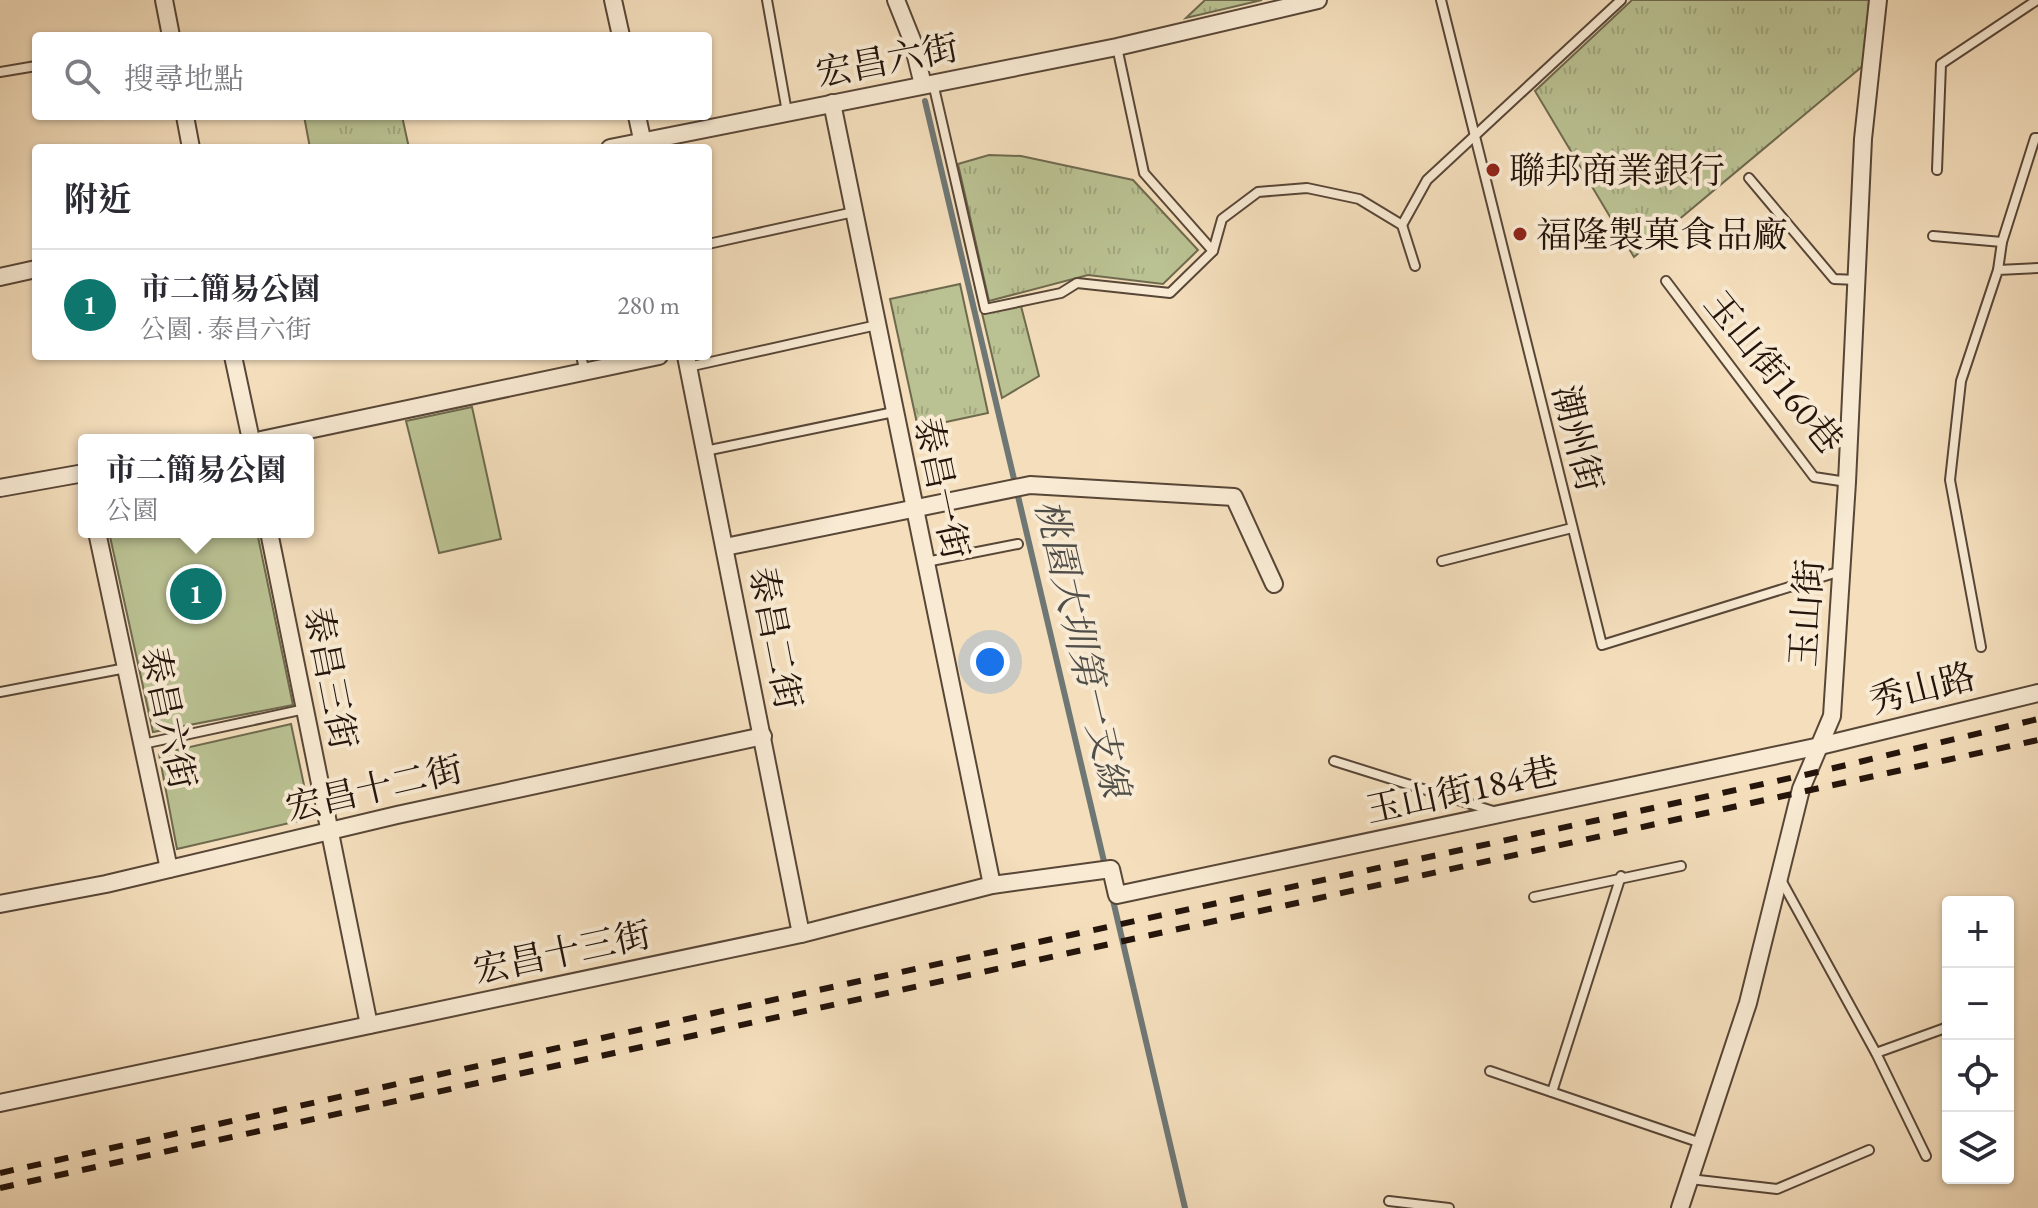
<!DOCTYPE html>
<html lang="zh-TW">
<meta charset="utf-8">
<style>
body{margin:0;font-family:"EB Garamond","Noto Serif TC",serif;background:#f7f7f7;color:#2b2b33}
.controls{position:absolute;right:24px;bottom:24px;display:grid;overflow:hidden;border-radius:8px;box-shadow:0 2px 6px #0004}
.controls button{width:72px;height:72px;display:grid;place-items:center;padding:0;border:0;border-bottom:2px solid #e1e1e2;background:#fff;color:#2b2b33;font:40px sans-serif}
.you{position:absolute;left:990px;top:662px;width:28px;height:28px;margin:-20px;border:6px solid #fff;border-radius:50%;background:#1a73e8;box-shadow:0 0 0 12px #1a73e833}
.badge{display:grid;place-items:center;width:52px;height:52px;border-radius:50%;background:#0f766e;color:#fff;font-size:26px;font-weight:700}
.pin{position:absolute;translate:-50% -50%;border:4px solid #fff;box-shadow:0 2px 8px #0006}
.popup{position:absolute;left:78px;top:434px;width:236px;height:104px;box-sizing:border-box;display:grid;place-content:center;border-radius:8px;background:#fff;filter:drop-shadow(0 2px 6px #0005);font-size:26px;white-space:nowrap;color:#7c7c81}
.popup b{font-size:30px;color:#2b2b33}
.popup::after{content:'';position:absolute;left:50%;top:100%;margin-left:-16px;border:16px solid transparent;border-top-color:#fff}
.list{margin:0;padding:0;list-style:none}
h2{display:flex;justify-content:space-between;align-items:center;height:104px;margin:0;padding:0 32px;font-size:34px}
h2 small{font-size:26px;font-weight:400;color:#7c7c81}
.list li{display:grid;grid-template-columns:52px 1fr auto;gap:24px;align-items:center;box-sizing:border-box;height:112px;padding:0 32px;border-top:2px solid #e1e1e2}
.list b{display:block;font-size:30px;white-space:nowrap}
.list p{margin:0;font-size:26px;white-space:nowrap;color:#7c7c81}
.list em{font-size:26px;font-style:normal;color:#7c7c81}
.icon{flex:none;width:44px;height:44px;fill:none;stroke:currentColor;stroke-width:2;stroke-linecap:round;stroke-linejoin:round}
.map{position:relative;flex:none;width:2038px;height:1208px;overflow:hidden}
.search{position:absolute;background:#fff;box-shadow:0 2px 6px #0004;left:32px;top:32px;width:680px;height:88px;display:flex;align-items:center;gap:20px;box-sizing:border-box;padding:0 28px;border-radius:8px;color:#7c7c81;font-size:30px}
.panel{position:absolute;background:#fff;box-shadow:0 2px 6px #0004;left:32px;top:144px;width:680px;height:216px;border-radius:8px}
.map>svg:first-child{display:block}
.grass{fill:url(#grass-tufts);stroke:#6f6a4e;stroke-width:2}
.park{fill:#bac192;stroke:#6f6a4e;stroke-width:2}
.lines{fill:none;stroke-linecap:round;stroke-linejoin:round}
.stream{stroke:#6f7775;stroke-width:6}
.lane-casing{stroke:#584637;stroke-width:12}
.street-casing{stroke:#584637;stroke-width:20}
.lane{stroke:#f8ead3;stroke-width:8}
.street{stroke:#f8ead3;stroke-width:16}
.rail{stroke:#24140b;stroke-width:6;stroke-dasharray:14 14;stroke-linecap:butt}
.poi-dot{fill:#8f2418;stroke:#f8ead3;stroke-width:3}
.labels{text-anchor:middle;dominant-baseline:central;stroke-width:8;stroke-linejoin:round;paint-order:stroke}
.street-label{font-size:36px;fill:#24140b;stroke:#f8ead3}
.poi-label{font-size:36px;fill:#24140b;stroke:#f8ead3;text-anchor:start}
.water-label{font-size:38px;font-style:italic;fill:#504e49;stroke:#f8ead3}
</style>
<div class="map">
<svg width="2038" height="1208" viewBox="0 0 2038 1208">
<defs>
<pattern id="grass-tufts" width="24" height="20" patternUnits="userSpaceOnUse" patternTransform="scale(2)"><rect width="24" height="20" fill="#bac192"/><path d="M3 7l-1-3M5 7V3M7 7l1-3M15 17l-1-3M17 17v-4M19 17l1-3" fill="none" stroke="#a0a57d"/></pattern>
</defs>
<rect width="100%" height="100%" fill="#f4debc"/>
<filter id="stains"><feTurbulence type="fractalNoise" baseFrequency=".0025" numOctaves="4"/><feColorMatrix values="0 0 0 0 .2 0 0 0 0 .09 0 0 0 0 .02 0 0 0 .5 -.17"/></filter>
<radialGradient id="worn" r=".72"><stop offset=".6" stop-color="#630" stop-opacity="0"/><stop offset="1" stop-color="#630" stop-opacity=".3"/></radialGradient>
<!-- grass -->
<g class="grass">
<path d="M1205,0H1262L1186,18Z"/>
<path d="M1632,0H1869L1864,65L1634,257L1535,91Z"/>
<path d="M304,116H402L409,148H310Z"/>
<path d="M989,155L1021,156L1133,180L1198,250L1163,284L1088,275L989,301L958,164Z"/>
<path d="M960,284L988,413L918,428L890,299Z"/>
<path d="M1021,306L1039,376L1002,398L982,313Z"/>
</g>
<!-- park -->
<g class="park">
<path d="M472,407L501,539L439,553L406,421Z"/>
<path d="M109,532H257L293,705L153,732Z"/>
<path d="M291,724L311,818L177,849L159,754Z"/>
</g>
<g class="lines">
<!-- stream -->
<g class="stream">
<path d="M925,101L1106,870"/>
<path d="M1112,896L1185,1208"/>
</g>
<defs>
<g id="lane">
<path d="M767,0L787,112"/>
<path d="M1441,0L1602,645L1841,571"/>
<path d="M1117,47L1144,173L1213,251L1222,219L1258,192L1307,188L1359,199L1402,225L1415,266"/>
<path d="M0,72L36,66"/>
<path d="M933,83L985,309L1061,293L1077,283L1170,293L1213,251"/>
<path d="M1937,170L1941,64L2037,0"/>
<path d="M1749,178L1834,279L1857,280"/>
<path d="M1402,225L1427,180L1621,0"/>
<path d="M1933,236L2002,242"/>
<path d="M708,244L854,212"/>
<path d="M1998,270L2002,242L2035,138H2038"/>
<path d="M1666,281L1814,477L1847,482"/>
<path d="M581,356L585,372"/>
<path d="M688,367L877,325"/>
<path d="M705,451L894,412"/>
<path d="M1442,561L1572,528"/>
<path d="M926,562L1018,544"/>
<path d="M1981,647L1950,480L1961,381L1998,270L2038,268"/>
<path d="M0,692L126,668"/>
<path d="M143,744L305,709"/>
<path d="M1334,761L1493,811"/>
<path d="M1781,880L1876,1053L1926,1156"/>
<path d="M1534,897L1681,866"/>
<path d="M1876,1053L1948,1027"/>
<path d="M1490,1071L1701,1143"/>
<path d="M1552,1092L1621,876"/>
<path d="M1690,1179L1777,1189L1869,1150"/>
<path d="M1389,1201L1449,1208"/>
</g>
<g id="street">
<path d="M164,0L171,36"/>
<path d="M613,0L621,36"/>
<path d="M896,0L912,40L923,85"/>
<path d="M832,103L992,885"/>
<path d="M185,116L191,148"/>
<path d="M637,116L644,148"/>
<path d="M610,148L1117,47L1318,0"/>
<path d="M0,277L36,269"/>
<path d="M233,356L251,440"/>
<path d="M686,356L801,934"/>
<path d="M261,440L659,356"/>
<path d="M0,488L84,473"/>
<path d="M97,532L169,869"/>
<path d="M269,532L369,1025"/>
<path d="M725,547L1030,485L1234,497L1274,584"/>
<path d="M0,904L106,884L397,815L763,736"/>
<path d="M0,1103L801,934L992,885L1111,869L1117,895L1820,746L2038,693"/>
<path d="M1680,1208L1748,1003L1801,789L1832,716L1847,482L1863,139L1878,0"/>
</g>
</defs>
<!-- lane casing -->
<use href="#lane" class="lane-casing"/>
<!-- street casing -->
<use href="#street" class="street-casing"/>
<!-- lane -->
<use href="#lane" class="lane"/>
<!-- street -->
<use href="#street" class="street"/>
<!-- rail -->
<g class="rail">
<path d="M0,1173L736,1008L1809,774L2038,719"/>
<path d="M0,1188L2038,740"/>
</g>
</g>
<!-- markers -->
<g class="poi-dot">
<circle cx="1493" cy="170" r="8"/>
<circle cx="1520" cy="234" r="8"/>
</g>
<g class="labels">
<!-- street labels -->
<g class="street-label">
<text transform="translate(887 60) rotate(-11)">宏昌六街</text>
<text transform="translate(1774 372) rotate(51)">玉山街160巷</text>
<text transform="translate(1578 438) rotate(76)">潮州街</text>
<text transform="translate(942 488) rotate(78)">泰昌一街</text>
<text transform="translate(1806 613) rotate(-86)">玉山街</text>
<text transform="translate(776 638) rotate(79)">泰昌二街</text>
<text transform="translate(331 678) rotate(79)">泰昌三街</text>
<text transform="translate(1922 688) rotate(-14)">秀山路</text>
<text transform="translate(169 718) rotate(78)">泰昌六街</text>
<text transform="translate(374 788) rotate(-13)">宏昌十二街</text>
<text transform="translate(1462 790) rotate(-12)">玉山街184巷</text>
<text transform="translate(562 952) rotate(-12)">宏昌十三街</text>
</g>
<!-- poi labels -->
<g class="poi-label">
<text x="1509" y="170">聯邦商業銀行</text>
<text x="1536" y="234">福隆製菓食品廠</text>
</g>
<!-- water labels -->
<g class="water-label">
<text transform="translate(1083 648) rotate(77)">桃園大圳第一支線</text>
</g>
</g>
<rect width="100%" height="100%" filter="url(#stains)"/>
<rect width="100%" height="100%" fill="url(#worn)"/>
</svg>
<div class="controls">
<button>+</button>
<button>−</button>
<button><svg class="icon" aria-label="locate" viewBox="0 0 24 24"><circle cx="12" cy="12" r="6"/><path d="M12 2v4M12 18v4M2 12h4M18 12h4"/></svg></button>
<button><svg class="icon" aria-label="layers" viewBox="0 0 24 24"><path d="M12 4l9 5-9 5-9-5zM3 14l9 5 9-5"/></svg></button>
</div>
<div class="you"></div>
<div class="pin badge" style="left:196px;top:594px">1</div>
<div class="popup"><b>市二簡易公園</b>公園</div>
<div class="search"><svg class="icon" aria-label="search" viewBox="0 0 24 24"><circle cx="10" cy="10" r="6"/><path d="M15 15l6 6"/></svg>搜尋地點</div>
<section class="panel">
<h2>附近<small></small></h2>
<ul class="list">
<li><span class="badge">1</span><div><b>市二簡易公園</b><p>公園 · 泰昌六街</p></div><em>280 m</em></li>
</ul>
</section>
</div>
